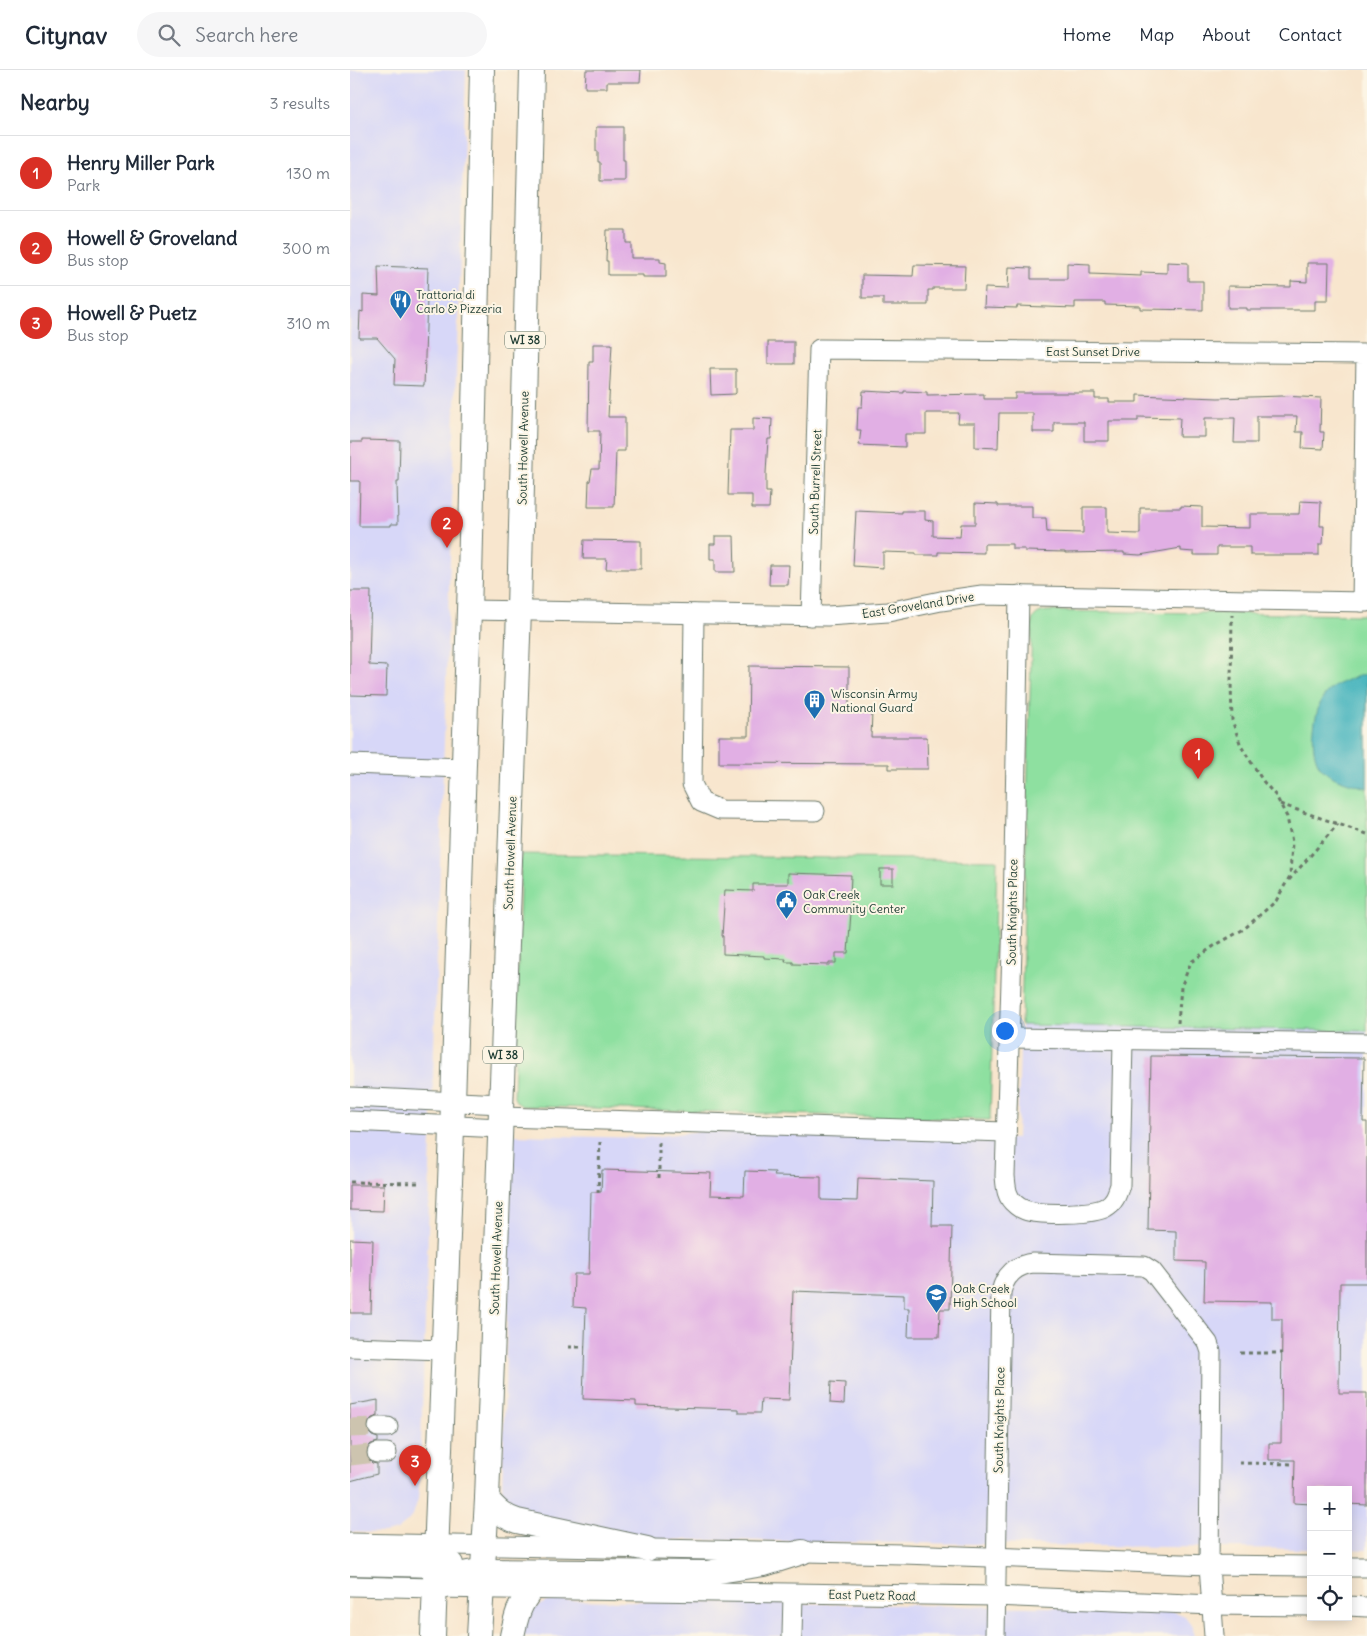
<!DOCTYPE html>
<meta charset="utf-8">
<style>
body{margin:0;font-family:Delius,sans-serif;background:#f6f6f7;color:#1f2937}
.controls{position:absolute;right:15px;bottom:15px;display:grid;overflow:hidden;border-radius:0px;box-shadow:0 2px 12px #0003}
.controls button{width:45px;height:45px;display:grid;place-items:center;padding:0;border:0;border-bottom:1px solid #e0e1e3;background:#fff;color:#1f2937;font:25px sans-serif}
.you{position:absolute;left:654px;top:960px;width:18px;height:18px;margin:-12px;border:4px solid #fff;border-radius:50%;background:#1a73e8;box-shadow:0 0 0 8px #1a73e833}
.badge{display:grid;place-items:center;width:32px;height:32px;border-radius:50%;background:#d93025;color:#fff;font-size:16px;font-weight:700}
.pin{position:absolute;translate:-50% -41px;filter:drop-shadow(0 1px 2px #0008)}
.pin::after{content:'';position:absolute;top:26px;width:18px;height:15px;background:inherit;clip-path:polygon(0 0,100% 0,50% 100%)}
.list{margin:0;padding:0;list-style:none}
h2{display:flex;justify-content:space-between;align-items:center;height:65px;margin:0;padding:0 20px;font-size:21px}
h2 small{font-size:16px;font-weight:400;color:#747a83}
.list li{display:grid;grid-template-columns:32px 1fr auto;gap:15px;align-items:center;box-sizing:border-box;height:75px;padding:0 20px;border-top:1px solid #e0e1e3}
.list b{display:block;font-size:19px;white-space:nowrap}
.list p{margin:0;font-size:16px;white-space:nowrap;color:#747a83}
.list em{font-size:16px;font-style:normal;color:#747a83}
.icon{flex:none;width:28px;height:28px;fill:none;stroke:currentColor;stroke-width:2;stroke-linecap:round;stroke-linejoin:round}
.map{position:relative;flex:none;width:1017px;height:1566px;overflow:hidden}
header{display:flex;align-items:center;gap:30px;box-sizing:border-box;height:70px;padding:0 25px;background:#fff;border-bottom:1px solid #e0e1e3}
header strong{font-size:24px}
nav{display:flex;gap:28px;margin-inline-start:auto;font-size:18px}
.search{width:350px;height:45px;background:#f6f6f7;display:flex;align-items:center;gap:12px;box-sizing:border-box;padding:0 18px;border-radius:28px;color:#747a83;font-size:19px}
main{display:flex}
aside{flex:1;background:#fff}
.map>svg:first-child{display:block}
.built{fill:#d7d7f8}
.green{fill:#8ee0a0;stroke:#568e6a}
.water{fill:#44b4bd;stroke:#327878}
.building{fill:#e1afe4}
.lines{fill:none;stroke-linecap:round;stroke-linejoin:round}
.minor-tunnel{stroke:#cdc4af;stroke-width:19;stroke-dasharray:19 9;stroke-linecap:butt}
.minor-casing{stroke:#6b786a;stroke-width:21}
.major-casing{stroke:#6b786a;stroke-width:26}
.path{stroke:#6b786a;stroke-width:3;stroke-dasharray:4 4;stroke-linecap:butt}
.minor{stroke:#fff;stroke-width:19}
.major{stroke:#fff;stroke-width:24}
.labels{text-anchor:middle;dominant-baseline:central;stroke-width:4;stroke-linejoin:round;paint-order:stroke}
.shield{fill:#fcf5e5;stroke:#617469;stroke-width:1}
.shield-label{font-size:11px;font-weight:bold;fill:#1f3d34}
.poi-label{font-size:12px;fill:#1f3d34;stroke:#fcf5e5;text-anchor:start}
.street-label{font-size:12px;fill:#1f3d34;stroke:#fcf5e5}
</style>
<header>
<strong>Citynav</strong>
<div class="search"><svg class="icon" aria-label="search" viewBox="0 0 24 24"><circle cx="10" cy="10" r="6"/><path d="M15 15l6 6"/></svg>Search here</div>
<nav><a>Home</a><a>Map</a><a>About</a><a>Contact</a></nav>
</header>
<main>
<aside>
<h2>Nearby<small>3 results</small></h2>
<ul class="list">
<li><span class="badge">1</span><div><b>Henry Miller Park</b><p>Park</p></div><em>130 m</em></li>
<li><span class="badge">2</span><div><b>Howell &amp; Groveland</b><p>Bus stop</p></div><em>300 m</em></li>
<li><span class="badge">3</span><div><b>Howell &amp; Puetz</b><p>Bus stop</p></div><em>310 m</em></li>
</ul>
</aside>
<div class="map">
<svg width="1017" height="1566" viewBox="0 0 1017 1566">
<rect width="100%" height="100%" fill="#fcf5e5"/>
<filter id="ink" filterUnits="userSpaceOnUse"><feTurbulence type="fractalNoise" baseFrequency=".02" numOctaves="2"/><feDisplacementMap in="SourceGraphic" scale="10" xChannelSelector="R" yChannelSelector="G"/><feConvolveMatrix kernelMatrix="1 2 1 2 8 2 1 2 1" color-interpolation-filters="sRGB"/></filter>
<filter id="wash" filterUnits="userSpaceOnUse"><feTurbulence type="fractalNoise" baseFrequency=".0096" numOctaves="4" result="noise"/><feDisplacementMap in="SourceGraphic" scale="20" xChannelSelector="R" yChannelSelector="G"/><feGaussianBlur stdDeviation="1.12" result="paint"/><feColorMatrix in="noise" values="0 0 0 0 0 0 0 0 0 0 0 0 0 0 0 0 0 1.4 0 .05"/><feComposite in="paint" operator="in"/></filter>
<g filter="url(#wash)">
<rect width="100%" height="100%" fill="#f8e6ce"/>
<!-- built -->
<g class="built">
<path d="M0,0H116L70,1405L68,1429L63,1445L56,1453L47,1460L35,1463L0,1462Z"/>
<path d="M671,955L1017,961V1480L998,1479V1420H961V1479L291,1469L171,1445L154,1433L152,1425L162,1065L295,1068L351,1061L667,1069Z"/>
<path d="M205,1530L818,1539L835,1546L842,1556L845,1566H168L179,1541L196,1532Z"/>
</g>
<!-- green -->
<g class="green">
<path d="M697,541L1017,545V961L671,955L682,552C684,544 689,542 697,541Z"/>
<path d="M171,784L647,790L640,1050L172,1036C168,1034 165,1031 164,1027Z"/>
</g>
<!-- water -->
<path class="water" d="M1017,604V718C1003,714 977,709 969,695C958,677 964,636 978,621C987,613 1006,606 1017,604Z"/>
<g id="blocks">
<!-- building -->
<g class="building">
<path d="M236,0H291L290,12H257V18H235Z"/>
<path d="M246,57H273V90H275V111H250V92H248V81H246Z"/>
<path d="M257,160H276V173H281V188H310V192L316,193V207H293V205H258V191H256Z"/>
<path d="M817,192L838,193V211H853V240L790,239V236L755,235V232H725V238L667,236V238L634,237L635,218L658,219L659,197L681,198V209H717V193L740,194V204L791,206V202L817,203Z"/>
<path d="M957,193H979L978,231H965V240H897V238H878V216L941,217V211L957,212Z"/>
<path d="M564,195L615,196L614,218H583V220H578V235H533V228H512V205L563,206Z"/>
<path d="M28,196L78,198L74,316L44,315L45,289L27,268H9L10,241L13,242V225L29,226Z"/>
<rect x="418" y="272" width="26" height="22"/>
<path d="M243,274H262L258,347H275V381H266L264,437H238L239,411H240L242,399H249L250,361H238L239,292H243Z"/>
<path d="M360,299H386V323L385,324L361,325Z"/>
<path d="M513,321L554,323V321L577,322V325L634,324V329H665V323H745V329H759V332H787V325L868,328L932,326L971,328L970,362H974L973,379L952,378L953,362H946L947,346H907V373H884L885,348H855V367H829L830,348L788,347V351H759V371H734V352H704V362H683V343H649L648,378L625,377V353H608L609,343H576V364H555V377L509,375L511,360H507L508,337H512Z"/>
<path d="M403,348L422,349L421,369H418L416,403V422H420L419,438H402V425H378L380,360H403Z"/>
<path d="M12,370L50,371L49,412H47L48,454H41V456H9L10,411H0V372H12Z"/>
<path d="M950,431L971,432L970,456H974L973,474H969V485H900V477H867V485H844V482L831,481V478L790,485L774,484V482L715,483V482L675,481V479H662V474H634V483L588,482V485H566V483L533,482V498L503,496L506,441L552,443V441H575V450L583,451V466L610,467L611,454H625V433L648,434V436H682V448H696L697,462L733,463V437H757V463L790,464V438H831V436L852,437V457L900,458V444H949Z"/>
<path d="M365,466H384L385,502H365V489H360V474H365Z"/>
<path d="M234,470L291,471V499H256L257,489H233Z"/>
<path d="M420,495H439L438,515H419Z"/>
<path d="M0,521H21L19,595L37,596L36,626L0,625Z"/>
<path d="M399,596L499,597V642H522L521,667H577L578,699H539V694L369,693V666H398Z"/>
<rect x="530" y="799" width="13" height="15"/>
<path d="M438,803L501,805L500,829H502L498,883H486V893H479V895L443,894V892H435L436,889L414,888V886L373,884V866H372L375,820L403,821V814H438Z"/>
<path d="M801,986L1014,988L1013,1052H1017V1213H990L989,1323H1017V1435L998,1434V1420H961V1434L944,1433L945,1390H919V1373H931L932,1249H922V1232L854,1231L855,1192L826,1191V1161L798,1160Z"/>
<path d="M252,1100L361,1103L360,1125L394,1126L395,1101L425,1102L424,1106L471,1107V1130L507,1131L508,1108L583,1111L582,1156H602L600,1239H590L589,1267H558L559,1238H554V1225L443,1221L439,1330L411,1329L410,1343H389V1339L286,1336V1331L233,1329L236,1238L223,1237L224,1204H239L241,1122H251Z"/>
<path d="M0,1115H34L33,1141L0,1140Z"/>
<path d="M0,1169L23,1170L21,1243H0Z"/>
<path d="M481,1312L495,1313L494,1334L480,1333Z"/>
<path d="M28,1330V1346L22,1348L19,1351L17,1357L19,1363L22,1366L28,1368V1372L21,1374L18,1377L16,1383L18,1389L22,1393L27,1394V1404L0,1411V1335Z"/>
</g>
</g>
</g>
<g filter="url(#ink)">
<use href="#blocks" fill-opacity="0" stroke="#6b786a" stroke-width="1"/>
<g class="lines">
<!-- minor-tunnel -->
<g class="minor-tunnel">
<path d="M0,1358L28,1357"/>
<path d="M0,1386L27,1383"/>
</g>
<defs>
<g id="minor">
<path d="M669,525L663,846L655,1106C656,1116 656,1127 665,1134C667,1136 672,1139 675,1140C689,1145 744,1145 756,1137C765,1132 767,1124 770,1115L773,970"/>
<path d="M118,540L477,546L538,542L591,531L632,525L1017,532"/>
<path d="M344,544L342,714L351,732L370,740L465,741"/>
<path d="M461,546L469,279L1016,284L1012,532"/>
<path d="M0,694L113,698"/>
<path d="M659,968L1017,973"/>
<path d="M0,1027L152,1034"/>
<path d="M151,1047L656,1062"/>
<path d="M0,1051L151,1058"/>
<path d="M0,1277L94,1280"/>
<path d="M28,1357H38"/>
<path d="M27,1383H37"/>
<path d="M0,1473L553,1484L859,1495L961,1496"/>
<path d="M998,1497H1017"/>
<path d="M0,1516L84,1518L645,1526L863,1535L961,1536"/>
<path d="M998,1536L1017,1537"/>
<path d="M442,1566L443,1524"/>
<path d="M645,1566L651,1222C655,1205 666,1195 683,1193L794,1196L802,1201L858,1273L861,1282L859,1495L864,1566"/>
</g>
<g id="major">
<path d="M137,1429C146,1440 154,1447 167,1451L297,1479"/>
<path d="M0,1493L85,1495L101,1494"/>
<path d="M84,1518C101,1507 112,1503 132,1501L356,1503L414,1494L452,1482"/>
<path d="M83,1566L103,1032L120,509L132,0"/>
<path d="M129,1566L137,1429L169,540L182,0"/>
<path d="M162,1566C166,1547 169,1534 182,1519"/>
</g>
</defs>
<!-- minor casing -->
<use href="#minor" class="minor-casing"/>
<!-- major casing -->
<use href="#major" class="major-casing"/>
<!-- path -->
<g class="path">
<path d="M930,734L1017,764"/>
<path d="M939,810L988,754"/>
<path d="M828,953L831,917L841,892L864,876L894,859L926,831L940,806L942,772L937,747L926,726L913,711L891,676L882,650L881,612L882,545"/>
<path d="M309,1108V1071"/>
<path d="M0,1112L69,1113"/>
<path d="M248,1123L250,1072"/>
<path d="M218,1277H235"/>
<path d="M890,1283H932"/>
<path d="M889,1393L945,1394"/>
</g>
<!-- minor -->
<use href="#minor" class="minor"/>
<!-- major -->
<use href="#major" class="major"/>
</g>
</g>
<!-- icons -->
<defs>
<symbol id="restaurant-pin" viewBox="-11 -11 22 30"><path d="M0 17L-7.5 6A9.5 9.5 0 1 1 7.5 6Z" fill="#1f6fb2" stroke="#fcf5e5"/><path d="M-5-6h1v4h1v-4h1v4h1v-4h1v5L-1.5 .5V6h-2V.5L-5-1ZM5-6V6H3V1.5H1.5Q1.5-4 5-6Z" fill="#fff"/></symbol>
<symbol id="building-pin" viewBox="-11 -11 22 30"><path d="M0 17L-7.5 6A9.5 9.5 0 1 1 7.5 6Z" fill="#1f6fb2" stroke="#fcf5e5"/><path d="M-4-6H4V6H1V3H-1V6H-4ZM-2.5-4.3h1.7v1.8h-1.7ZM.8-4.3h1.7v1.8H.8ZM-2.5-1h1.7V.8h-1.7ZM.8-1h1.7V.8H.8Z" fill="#fff"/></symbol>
<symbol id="civic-pin" viewBox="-11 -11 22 30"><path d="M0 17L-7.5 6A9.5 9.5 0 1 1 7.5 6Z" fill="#1f6fb2" stroke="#fcf5e5"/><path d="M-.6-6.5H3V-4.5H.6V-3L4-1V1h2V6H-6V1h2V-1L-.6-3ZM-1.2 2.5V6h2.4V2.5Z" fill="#fff"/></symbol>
<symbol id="school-pin" viewBox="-11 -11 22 30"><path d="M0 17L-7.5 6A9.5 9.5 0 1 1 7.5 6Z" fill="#1f6fb2" stroke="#fcf5e5"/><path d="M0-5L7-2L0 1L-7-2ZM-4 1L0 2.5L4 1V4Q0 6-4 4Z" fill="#fff"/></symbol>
</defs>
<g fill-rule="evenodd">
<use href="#restaurant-pin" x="38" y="218" width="25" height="34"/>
<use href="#building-pin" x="452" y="618" width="25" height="34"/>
<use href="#civic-pin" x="424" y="818" width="25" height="34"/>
<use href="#school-pin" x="574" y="1212" width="25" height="34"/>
</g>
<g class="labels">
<!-- shield labels -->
<g class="shield">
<rect x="155" y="261.5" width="40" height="17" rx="4"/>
<rect x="133" y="976.5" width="40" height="17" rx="4"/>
</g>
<g class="shield-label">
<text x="175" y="270">WI 38</text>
<text x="153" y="985">WI 38</text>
</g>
<!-- poi labels -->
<g class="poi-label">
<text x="66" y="224">Trattoria di<tspan x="66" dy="14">Carlo &amp; Pizzeria</tspan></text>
<text x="481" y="623">Wisconsin Army<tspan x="481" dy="14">National Guard</tspan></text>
<text x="453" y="824">Oak Creek<tspan x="453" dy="14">Community Center</tspan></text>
<text x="603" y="1218">Oak Creek<tspan x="603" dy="14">High School</tspan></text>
</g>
<!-- street labels -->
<g class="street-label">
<text x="743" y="281">East Sunset Drive</text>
<text transform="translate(173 378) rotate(-89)">South Howell Avenue</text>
<text transform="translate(465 412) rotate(-88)">South Burrell Street</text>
<text transform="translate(568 535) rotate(-9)">East Groveland Drive</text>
<text transform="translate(160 783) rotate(-88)">South Howell Avenue</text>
<text transform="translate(662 842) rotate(-89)">South Knights Place</text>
<text transform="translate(146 1188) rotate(-88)">South Howell Avenue</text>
<text transform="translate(649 1350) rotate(-89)">South Knights Place</text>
<text transform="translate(522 1525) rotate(1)">East Puetz Road</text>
</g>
</g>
</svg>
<div class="controls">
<button>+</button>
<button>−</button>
<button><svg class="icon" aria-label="locate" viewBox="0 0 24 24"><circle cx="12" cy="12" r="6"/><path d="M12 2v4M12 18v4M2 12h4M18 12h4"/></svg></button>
</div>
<div class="you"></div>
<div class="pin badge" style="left:848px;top:709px">1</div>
<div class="pin badge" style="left:97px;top:478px">2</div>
<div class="pin badge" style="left:65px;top:1416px">3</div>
</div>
</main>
